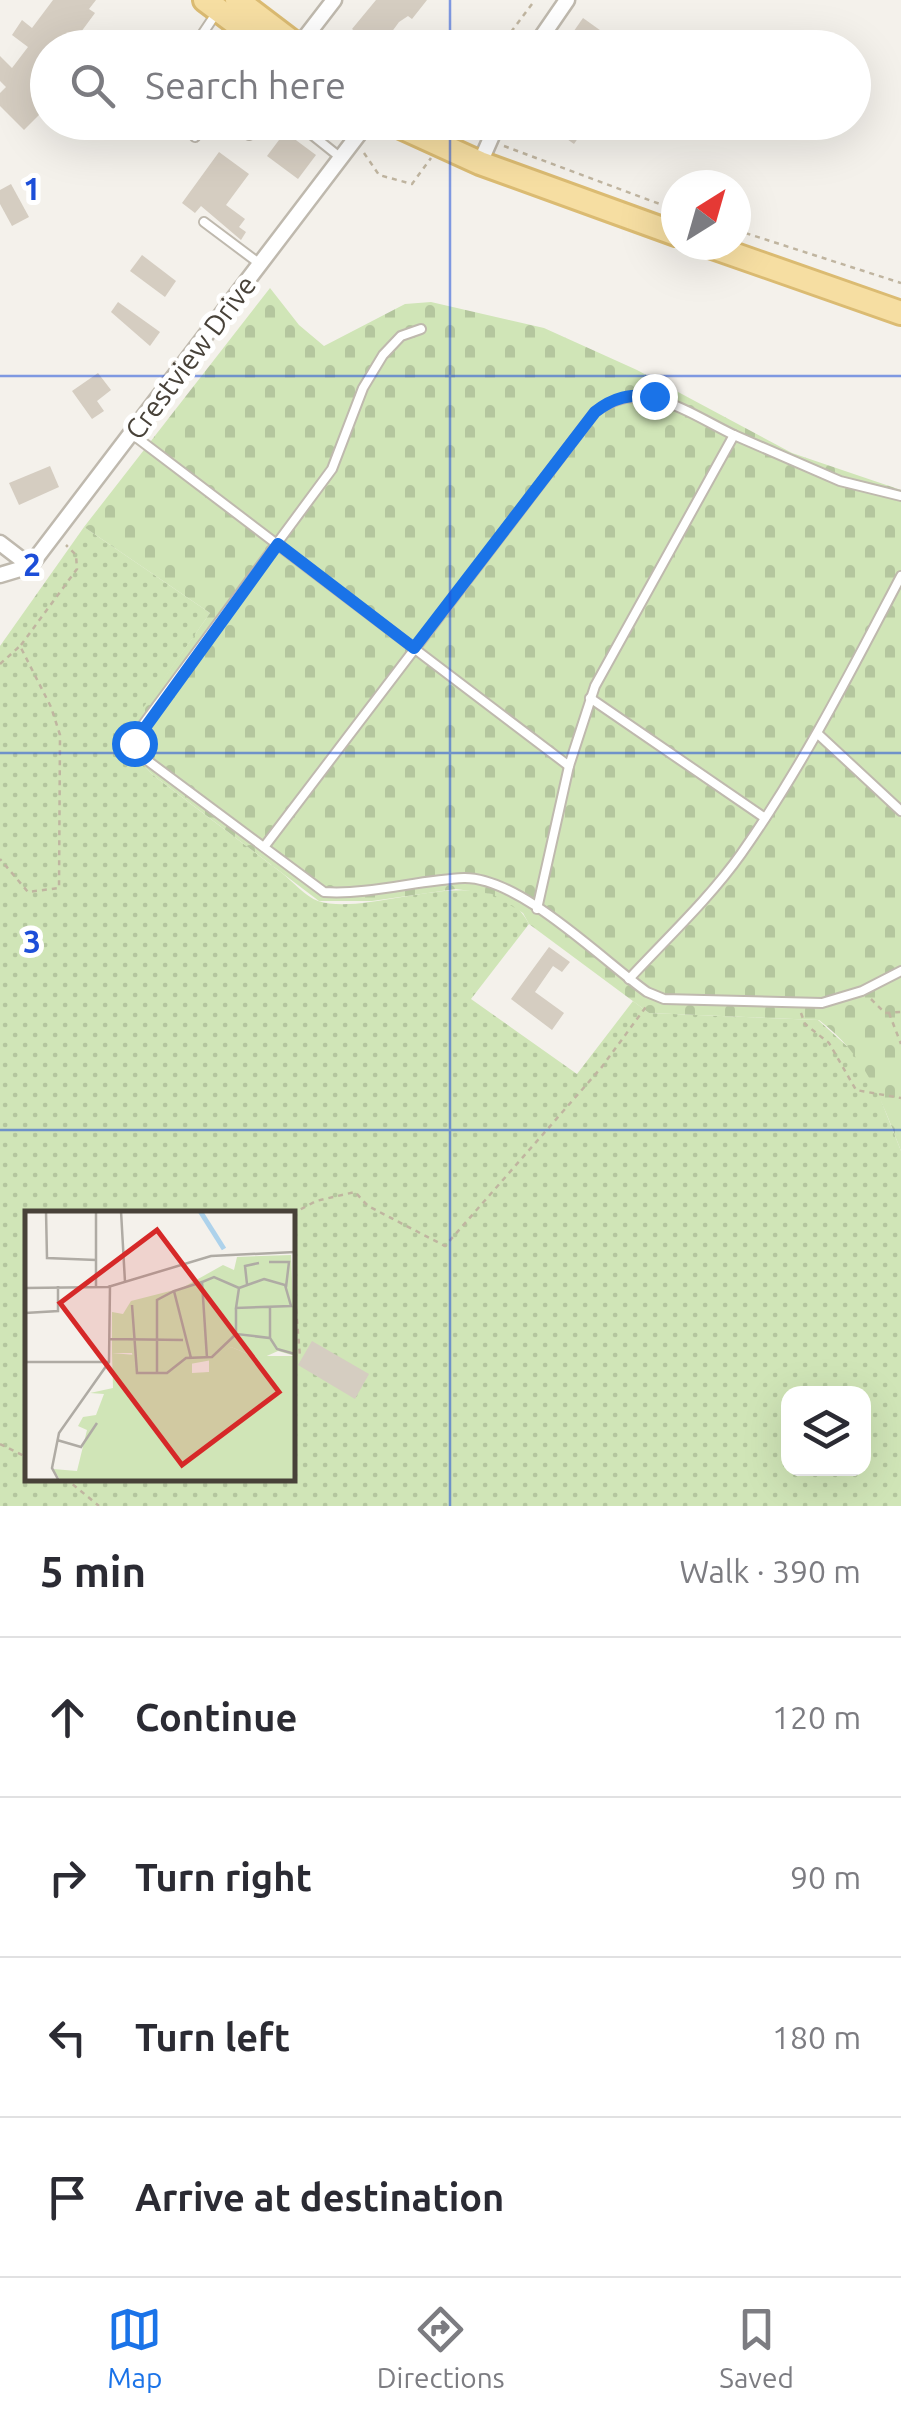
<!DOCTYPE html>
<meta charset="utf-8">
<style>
body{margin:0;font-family:Ubuntu,sans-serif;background:#f7f7f7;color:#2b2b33}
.controls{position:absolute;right:30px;bottom:30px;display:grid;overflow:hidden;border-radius:20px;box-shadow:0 10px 40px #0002}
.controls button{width:90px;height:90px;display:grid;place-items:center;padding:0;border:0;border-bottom:2px solid #e1e1e2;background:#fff;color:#2b2b33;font:50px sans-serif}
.compass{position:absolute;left:661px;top:170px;width:90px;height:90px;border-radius:50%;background:#fff;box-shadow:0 10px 40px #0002;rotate:37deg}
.stop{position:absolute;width:30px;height:30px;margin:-22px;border:8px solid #1a73e8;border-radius:50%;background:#fff}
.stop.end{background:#1a73e8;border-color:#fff;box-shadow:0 2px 10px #0008}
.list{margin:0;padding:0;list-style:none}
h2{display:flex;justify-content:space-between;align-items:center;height:130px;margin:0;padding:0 40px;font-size:42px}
h2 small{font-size:32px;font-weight:400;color:#7c7c81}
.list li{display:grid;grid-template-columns:65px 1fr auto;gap:30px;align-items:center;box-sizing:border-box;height:160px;padding:0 40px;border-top:2px solid #e1e1e2}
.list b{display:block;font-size:38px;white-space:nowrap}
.list em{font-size:32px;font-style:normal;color:#7c7c81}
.icon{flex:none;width:55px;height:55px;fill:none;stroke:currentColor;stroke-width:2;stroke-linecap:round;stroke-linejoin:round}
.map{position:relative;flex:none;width:901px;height:1506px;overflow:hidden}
.search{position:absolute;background:#fff;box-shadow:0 10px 40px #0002;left:30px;right:30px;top:30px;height:110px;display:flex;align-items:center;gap:25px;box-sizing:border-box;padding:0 35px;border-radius:55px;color:#7c7c81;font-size:38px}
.sheet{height:770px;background:#fff}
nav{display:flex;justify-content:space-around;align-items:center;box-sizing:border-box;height:140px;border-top:2px solid #e1e1e2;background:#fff;font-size:28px;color:#7c7c81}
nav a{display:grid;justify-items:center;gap:5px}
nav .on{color:#1a73e8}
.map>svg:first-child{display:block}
.grass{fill:url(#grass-dots);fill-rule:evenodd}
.cemetery{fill:url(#cemetery-stones)}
.building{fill:#d5cdc1}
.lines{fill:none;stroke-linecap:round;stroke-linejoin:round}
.lane-casing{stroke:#bfb9ae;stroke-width:12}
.street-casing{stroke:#bfb9ae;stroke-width:19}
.primary-casing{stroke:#dbbb72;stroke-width:28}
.path{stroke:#c0b5a0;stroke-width:2.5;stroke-dasharray:5 5;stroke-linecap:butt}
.lane{stroke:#fff;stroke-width:8}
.street{stroke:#fff;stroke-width:14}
.primary{stroke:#f6dea2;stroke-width:22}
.route{stroke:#1a73e8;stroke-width:12}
.grid{fill:none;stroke:#1d4ed8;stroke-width:2.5;stroke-opacity:0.55}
.labels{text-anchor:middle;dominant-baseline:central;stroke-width:10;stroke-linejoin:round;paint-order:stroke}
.street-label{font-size:28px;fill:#484239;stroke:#fff}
.inset-river{fill:none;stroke:#add2eb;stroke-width:5}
.inset-road{fill:none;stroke:#afaba4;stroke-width:2.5}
.view{fill:#d62828;fill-opacity:0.15;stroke:#d62828;stroke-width:5}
.inset-edge{fill:none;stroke:#484239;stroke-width:5}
.grid-label{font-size:32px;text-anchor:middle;font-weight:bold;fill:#1d4ed8;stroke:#fff;stroke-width:10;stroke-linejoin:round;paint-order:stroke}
</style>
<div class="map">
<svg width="901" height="1506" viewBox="0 0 901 1506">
<defs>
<pattern id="grass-dots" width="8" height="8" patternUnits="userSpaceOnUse" patternTransform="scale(2.5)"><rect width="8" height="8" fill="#d0e5b7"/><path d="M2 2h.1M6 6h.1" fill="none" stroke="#b4c69e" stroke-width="1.8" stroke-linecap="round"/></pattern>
<pattern id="cemetery-stones" width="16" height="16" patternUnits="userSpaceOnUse" patternTransform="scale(2.5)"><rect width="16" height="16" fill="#d0e5b7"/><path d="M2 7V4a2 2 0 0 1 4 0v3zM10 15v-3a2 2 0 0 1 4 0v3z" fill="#b4c69e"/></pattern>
</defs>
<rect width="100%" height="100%" fill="#f4f1eb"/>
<!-- grass -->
<path class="grass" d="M84,527L210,613L134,722L132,753L153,775C196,808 239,840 282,873C292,881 306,897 318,901C373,919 492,853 529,924L471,999L577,1074L633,1001L649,1013L818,1020L859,1057L873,1080L901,1151V1506H0V646ZM28,1214H292V1478H28ZM788,1394H864V1468H788Z"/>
<!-- cemetery -->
<path class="cemetery" d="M270,288L299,325L324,346L405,304L431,302L544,328L637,370L792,453L901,490V1151C881,1098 865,1055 819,1020L649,1013L529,924L523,913L492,894L456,889L372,901H319L153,775L132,753L133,722L210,613L84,527Z"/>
<!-- building -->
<g class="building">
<path d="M53,0H96L89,9L95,13L81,32L88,37L80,48H48V106L24,130L0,106V93L6,87L0,81V56L12,68L28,47L12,35L22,20L32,28Z"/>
<path d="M376,0H427L412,19L408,16L399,22L380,48H346L357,33L352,29Z"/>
<path d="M583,18L625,48H562Z"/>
<path d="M543,122H589L574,144Z"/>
<path d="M285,132L316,155L298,179L267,156Z"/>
<path d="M219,152L249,174L226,205L245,219L239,227L246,232L241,240L201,206L195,213L182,203Z"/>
<path d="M11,184L29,217L12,226L0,204V190Z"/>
<path d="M142,255L176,281L165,297L130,271Z"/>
<path d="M118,302L160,332L150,346L111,312Z"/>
<path d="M98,373L111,390L97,401L104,411L92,419L72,391Z"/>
<path d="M50,466L59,487L19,505L9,483Z"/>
<path d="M549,947L570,962L562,972L553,966L535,992L564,1013L552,1030L511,999Z"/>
<path d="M312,1341L369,1374L355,1399L298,1365Z"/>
</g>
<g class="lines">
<defs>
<g id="lane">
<path d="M200,48L201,36L217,12"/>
<path d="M296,122L341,158"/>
<path d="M249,135L258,122"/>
<path d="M195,137L208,122"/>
<path d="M204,222L260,264"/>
<path d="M421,329L401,336L383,355L363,388L332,469L142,726L134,743L144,758L324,892C371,895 417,880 464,878C520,877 602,960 647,992L664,999L822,1003L862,991L901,971"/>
<path d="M132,434L569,766"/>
<path d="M590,698L765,818"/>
<path d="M818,734L901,811"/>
<path d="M264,847L595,412C641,376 688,413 734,435"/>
<path d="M537,909L569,766L595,686L734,435L840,481L901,496"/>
<path d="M629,979C667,938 709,899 741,854C803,766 851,671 901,576"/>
</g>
<g id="street">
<path d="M297,48L334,0"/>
<path d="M534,48L567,0"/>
<path d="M480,163L498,122"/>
<path d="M0,543L30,566"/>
<path d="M0,575L30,566L368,122"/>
</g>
<g id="primary">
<path d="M205,0L269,48"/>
<path d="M237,0L300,48"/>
<path d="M390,122L480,163L676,234"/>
<path d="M707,245L901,313"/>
</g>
</defs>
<!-- lane casing -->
<use href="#lane" class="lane-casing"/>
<!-- street casing -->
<use href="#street" class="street-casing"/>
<!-- primary casing -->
<use href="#primary" class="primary-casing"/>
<!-- path -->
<g class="path">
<path d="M499,48L535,0"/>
<path d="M444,122H454"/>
<path d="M504,146L676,210"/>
<path d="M364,153L379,175L412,184L431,158"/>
<path d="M736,230L901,283"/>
<path d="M21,645L77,569L76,555L66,545"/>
<path d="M0,664L20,646L51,707L60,735L59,888L28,892L0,859"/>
<path d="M871,999L885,1013L901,1012"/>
<path d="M801,1013L805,1024L829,1043L856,1090L901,1098"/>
<path d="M889,1013L901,1044"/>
<path d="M292,1214L316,1201L355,1192L368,1206L445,1246L601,1068L648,1004"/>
<path d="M292,1259L300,1357"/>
<path d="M0,1444L28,1458"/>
<path d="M65,1478L99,1506"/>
</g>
<!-- lane -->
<use href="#lane" class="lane"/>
<!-- street -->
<use href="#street" class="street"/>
<!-- primary -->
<use href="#primary" class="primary"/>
</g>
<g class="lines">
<!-- route -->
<path class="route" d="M134,743L278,544L414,648L595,412C614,397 630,394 654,396"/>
</g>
<!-- grid -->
<path class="grid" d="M450,0V48M450,122V1506M0,376H901M0,753H901M0,1130H901"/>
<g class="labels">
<!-- street labels -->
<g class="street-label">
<text transform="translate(190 357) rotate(-53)">Crestview Drive</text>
</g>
</g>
<!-- overview -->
<g transform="translate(25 1211)">
<rect width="270" height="270" fill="#f4f1eb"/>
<path d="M206,136L228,145H270V270H36L28,258L52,260L62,219L53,215L58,206L71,204L79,183L65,182L88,177L87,142L167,149V162L184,161V149Z" fill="#d0e5b7"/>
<path d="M266,44L270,145L253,140L235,148L206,136L187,149L110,163L107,142H87V101L98,103L106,90L157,77L198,54L209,59L212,46Z" fill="#d0e5b7"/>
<path class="inset-river" d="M175,0L199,38"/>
<path class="inset-road" d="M21,0L22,47L71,49M96,0L100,71M244,51H264L261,76M239,68L260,74L266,95L211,97L214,77ZM222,73L220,55L234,52M71,76V0M0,77L83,76L186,45L270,41M107,94L112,162H142L161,147L187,146L211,123M211,97V123L245,127V96M0,102L33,100V75M245,127L252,138L270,143M84,128L158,129M166,147L149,80L177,71M182,147L177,71L189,66L214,77M0,151H83M132,162V89L149,80M32,229L56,236L72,212M34,270L27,257L34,222L84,151L85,74"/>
<path class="view" d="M132,19L254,181L157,254L35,92Z"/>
<rect width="270" height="270" class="inset-edge"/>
</g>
<g class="grid-label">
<text x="32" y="200">1</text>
<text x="32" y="576">2</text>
<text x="32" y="953">3</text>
</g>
</svg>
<div class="controls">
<button><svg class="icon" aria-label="layers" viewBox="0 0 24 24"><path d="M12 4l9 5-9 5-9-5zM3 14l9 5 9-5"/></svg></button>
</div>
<svg class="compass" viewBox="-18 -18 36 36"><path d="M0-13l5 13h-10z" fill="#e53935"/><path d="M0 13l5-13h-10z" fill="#7c7c81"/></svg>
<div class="stop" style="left:134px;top:743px"></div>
<div class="stop end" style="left:654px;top:396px"></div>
<div class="search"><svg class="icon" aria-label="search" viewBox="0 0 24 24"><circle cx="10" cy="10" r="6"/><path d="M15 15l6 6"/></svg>Search here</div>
</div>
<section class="sheet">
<h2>5 min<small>Walk · 390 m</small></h2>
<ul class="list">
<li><svg class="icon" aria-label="ahead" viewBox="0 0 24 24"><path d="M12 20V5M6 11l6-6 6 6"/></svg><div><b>Continue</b></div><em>120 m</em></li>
<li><svg class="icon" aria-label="right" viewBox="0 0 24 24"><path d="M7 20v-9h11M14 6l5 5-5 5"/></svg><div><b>Turn right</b></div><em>90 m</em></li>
<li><svg class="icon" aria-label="left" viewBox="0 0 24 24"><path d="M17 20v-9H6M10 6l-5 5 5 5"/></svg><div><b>Turn left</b></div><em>180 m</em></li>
<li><svg class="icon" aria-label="arrive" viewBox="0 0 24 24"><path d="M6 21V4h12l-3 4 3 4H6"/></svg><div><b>Arrive at destination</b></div></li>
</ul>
</section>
<nav>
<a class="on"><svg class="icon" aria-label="map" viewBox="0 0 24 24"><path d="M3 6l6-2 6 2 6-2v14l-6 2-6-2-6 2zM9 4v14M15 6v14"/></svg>Map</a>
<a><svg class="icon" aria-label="directions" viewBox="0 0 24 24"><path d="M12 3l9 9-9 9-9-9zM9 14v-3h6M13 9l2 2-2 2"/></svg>Directions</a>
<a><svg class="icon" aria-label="saved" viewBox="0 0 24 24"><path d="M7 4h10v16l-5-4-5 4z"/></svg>Saved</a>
</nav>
